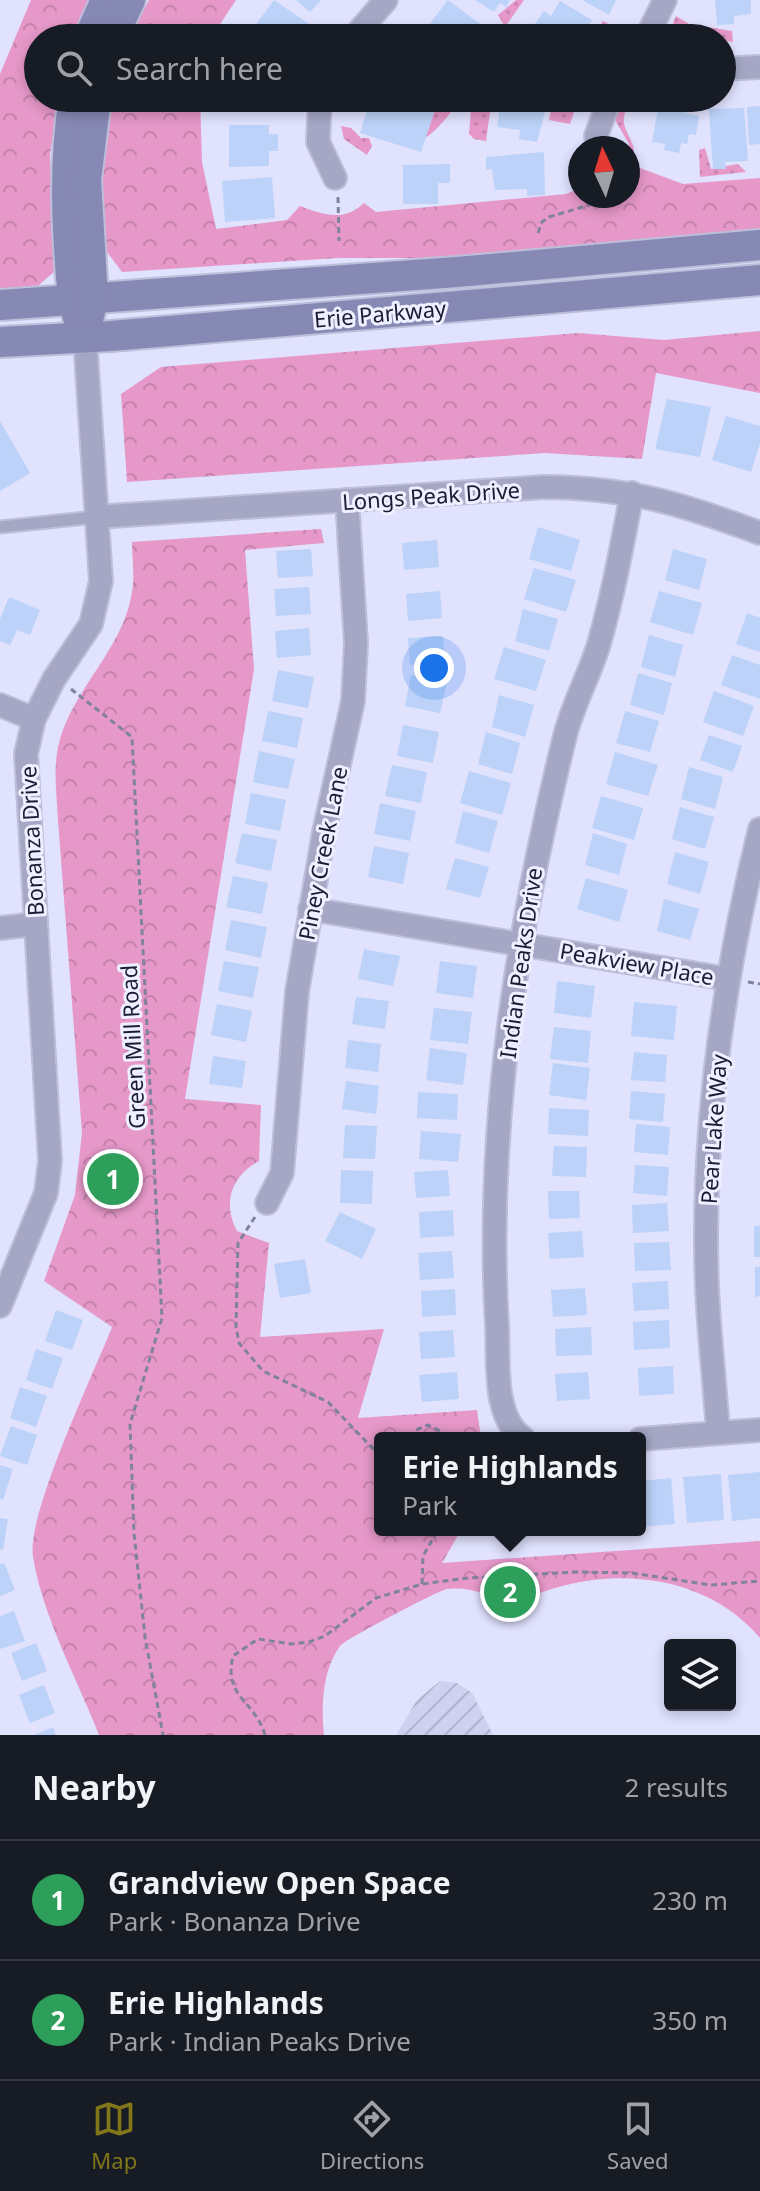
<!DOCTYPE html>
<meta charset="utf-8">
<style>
body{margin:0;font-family:"Noto Sans",sans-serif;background:#242831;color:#f1f3f6}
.controls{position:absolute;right:24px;bottom:24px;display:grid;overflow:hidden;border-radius:8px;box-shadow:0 4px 12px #0003}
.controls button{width:72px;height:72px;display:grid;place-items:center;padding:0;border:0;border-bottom:2px solid #363941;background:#171b24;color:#f1f3f6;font:40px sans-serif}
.compass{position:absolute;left:568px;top:136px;width:72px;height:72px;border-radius:50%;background:#171b24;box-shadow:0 4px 12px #0003;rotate:356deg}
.you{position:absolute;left:434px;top:668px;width:28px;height:28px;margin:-20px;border:6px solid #fff;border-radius:50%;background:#1a73e8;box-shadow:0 0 0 12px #1a73e833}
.badge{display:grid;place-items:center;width:52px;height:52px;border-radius:50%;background:#817619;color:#fff;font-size:26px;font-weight:700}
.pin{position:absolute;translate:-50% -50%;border:4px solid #fff;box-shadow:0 2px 8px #0006}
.popup{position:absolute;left:374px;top:1432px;width:272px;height:104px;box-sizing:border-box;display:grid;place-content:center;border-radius:8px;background:#171b24;filter:drop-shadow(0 2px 6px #0005);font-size:26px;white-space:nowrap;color:#9ea1a6}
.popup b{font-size:30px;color:#f1f3f6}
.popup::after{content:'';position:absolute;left:50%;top:100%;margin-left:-16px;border:16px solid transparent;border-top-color:#171b24}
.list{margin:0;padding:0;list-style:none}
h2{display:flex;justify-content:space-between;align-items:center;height:104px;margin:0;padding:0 32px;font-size:34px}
h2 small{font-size:26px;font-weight:400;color:#9ea1a6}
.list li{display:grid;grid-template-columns:52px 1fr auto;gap:24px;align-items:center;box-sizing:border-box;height:120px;padding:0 32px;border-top:2px solid #363941}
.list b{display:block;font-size:30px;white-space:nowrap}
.list p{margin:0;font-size:26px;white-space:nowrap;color:#9ea1a6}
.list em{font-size:26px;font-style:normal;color:#9ea1a6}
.icon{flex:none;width:44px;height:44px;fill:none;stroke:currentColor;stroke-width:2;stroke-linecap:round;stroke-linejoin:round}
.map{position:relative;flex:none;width:760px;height:1735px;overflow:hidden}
.search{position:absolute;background:#171b24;box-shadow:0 4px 12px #0003;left:24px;right:24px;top:24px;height:88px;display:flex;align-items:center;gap:20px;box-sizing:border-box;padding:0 28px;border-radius:44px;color:#9ea1a6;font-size:30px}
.sheet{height:344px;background:#171b24}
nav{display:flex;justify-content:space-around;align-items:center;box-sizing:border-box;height:112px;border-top:2px solid #363941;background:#171b24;font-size:22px;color:#9ea1a6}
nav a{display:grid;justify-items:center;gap:4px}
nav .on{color:#817619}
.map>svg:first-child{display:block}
.industrial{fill:url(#industrial-furrows)}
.grass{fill:url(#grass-dots)}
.park{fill:url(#park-crowns)}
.building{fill:#bcd2f8}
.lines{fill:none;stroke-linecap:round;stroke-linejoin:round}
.lane-casing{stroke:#bdbeda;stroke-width:15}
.street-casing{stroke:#bdbeda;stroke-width:26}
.secondary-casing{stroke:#bdbeda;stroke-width:34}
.path{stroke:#81829d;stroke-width:3;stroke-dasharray:6 4;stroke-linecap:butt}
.lane{stroke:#a5a7c5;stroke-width:11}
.street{stroke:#a5a7c5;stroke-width:22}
.secondary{stroke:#8789b5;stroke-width:30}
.labels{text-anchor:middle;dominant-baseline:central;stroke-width:6;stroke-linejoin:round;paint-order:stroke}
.street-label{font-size:22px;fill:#1b1b35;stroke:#eff0ff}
</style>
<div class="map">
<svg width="760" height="1735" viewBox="0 0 760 1735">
<defs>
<pattern id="industrial-furrows" width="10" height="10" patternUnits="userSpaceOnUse" patternTransform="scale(2)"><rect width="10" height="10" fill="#cfd1f0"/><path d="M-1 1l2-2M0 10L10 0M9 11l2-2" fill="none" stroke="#b1b3ce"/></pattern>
<pattern id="grass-dots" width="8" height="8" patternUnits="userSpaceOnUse" patternTransform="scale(2)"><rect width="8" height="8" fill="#e698c9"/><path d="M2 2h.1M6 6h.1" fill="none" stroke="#c582ad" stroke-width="1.8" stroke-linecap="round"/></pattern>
<pattern id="park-crowns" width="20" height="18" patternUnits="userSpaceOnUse" patternTransform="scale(2)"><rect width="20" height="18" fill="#e698c9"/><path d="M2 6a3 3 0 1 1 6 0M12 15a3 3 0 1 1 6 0" fill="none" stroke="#c582ad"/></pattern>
</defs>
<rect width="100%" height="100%" fill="#e0e2fe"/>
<!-- industrial -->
<path class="industrial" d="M440,1681L457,1683L472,1693L493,1735H396L417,1700Z"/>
<!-- grass -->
<g class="grass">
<path d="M516,0H524L505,27L498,15Z"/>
<path d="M676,16L689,24L732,31L733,42L679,33L673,23Z"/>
<path d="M603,21L621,31L617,38H593Z"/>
<path d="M439,98H460C453,111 435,134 421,140L419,116Z"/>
<path d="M472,98H492L486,141L474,139L469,134Z"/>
<path d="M625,98H632C607,136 650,135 628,176L629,144L615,120Z"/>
<path d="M553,100L575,109L570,124L549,120Z"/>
<path d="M341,126L351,128L361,138H369L372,146L367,155L344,139Z"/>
<path d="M705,148L711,169L738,164L746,172L700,177L699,150Z"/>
</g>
<!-- park -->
<g class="park">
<path d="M31,0H95L77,38H38V98H59L50,154L54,272L32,291L0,292V74Z"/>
<path d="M149,0H236L211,38H128Z"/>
<path d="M108,98H200L202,162L216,229L287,220L300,206C323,215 345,222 364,203L376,212L566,194L580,188V196H628V168H640L683,184L760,178V232L453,258H337L122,272L101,244L98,176Z"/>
<path d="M760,331V393L656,373L642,459L545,453L127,482L121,394L161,367L578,333L664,340Z"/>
<path d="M321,529L324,543L245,550L254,669L185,1099L261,1105L259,1161C231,1176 222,1203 237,1231L269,1243L260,1337L384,1329L358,1418L477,1410L481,1438H380V1530H461L442,1563L760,1541V1638C701,1567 590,1563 512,1606C492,1596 471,1586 447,1589C439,1590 344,1640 340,1646C322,1671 321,1706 324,1735H99C77,1678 43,1618 33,1557C26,1515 94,1373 112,1327L44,1281L75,1195L82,1133L58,821C57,797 53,771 58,747C70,691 124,649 132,592C135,576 132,558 132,542Z"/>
</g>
<!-- building -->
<g class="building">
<path d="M274,0L309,24L299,38L248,35Z"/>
<path d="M296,0H321L310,12Z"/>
<path d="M448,0L492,33L488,38H436L425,30Z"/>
<path d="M475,0H510L506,7L500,3L494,12Z"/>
<path d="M582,0H616L609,15Z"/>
<path d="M715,0H751V14L734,16V24L717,25Z"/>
<path d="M560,1L592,20L580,38H557L535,24L544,11L551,16Z"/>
<path d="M224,98H269L267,112L222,106Z"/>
<path d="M371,98H398L435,110L421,152L360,133Z"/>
<path d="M512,98L548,101L537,142L519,139L520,130L497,127L500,108L510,110Z"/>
<path d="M659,103L676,105L683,112L699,116L696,135L689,134L687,144L681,143L679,153L664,150L665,144L652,142Z"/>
<path d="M760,106V144L749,145L747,107Z"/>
<path d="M744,108L748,161L725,162L726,169H713L709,109Z"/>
<path d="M229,125H269V134H278V151H269V166L229,167Z"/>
<path d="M544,152L545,195L527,196V189L495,190L492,169L486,170V157Z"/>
<path d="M450,164V183H438V204H403V165Z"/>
<path d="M272,177L275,218L225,222L222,181Z"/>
<path d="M667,399L711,407L700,457L655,449Z"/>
<path d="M726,416L760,426V443L751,472L712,460Z"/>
<path d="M0,421L30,473L0,491Z"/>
<path d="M538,527L580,540L571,571L529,559Z"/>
<path d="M437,540L439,567L404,570L402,543Z"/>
<path d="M311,549L313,576L278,578L276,551Z"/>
<path d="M673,549L707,559L699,590L665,580Z"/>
<path d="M534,568L576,580L566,612L524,599Z"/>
<path d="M309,587L311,614L276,616L274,589Z"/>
<path d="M440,591L442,618L408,621L406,594Z"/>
<path d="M659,591L702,603L693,635L650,622Z"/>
<path d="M9,597L40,610L30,635L17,630L10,645L0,641V619Z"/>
<path d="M523,609L558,619L549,651L515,641Z"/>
<path d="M747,613L760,618V652L736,644Z"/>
<path d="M309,628L311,655L277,658L275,631Z"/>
<path d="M649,635L683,645L675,677L641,667Z"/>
<path d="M443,636L445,663L410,665L408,638Z"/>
<path d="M504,647L546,660L536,691L494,679Z"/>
<path d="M732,655L760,665V699L721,685Z"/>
<path d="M278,670L314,677L308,708L272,701Z"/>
<path d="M638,673L672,683L664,715L630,705Z"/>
<path d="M411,675L447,682L440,713L405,706Z"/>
<path d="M714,691L754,706L743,736L703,722Z"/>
<path d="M499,695L534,705L525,737L492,727Z"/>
<path d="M268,711L303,718L297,748L262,741Z"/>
<path d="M625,711L659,721L650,752L616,743Z"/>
<path d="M403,725L439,732L433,763L397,756Z"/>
<path d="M486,732L520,743L512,774L478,764Z"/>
<path d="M709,735L742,746L733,772L700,760Z"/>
<path d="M259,751L295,759L288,789L253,782Z"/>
<path d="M615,752L658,765L648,796L606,784Z"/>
<path d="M392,765L427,772L421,803L385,796Z"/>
<path d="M689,767L723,777L715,809L681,799Z"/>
<path d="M469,771L511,783L502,815L460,803Z"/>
<path d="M251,793L286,800L280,831L245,824Z"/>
<path d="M601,796L643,808L634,840L592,828Z"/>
<path d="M380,803L416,811L410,841L374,834Z"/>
<path d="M680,807L714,817L705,849L672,839Z"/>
<path d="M463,811L498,821L489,853L455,843Z"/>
<path d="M242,833L277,840L271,871L235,863Z"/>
<path d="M593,833L627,844L619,875L585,865Z"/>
<path d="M374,846L409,853L403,884L368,877Z"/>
<path d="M675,852L709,862L700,894L667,884Z"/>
<path d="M455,858L489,867L480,898L446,889Z"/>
<path d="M233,876L268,883L262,914L226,907Z"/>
<path d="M586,878L628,890L619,922L577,909Z"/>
<path d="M664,899L699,909L690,940L657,931Z"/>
<path d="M231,920L267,927L261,958L225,950Z"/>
<path d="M364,949L400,956L393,986L358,979Z"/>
<path d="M224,961L259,967L253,998L218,991Z"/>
<path d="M440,961L477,966L473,998L436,993Z"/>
<path d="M557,981L595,986L591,1018L554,1013Z"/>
<path d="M356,997L389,1001L385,1029L352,1024Z"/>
<path d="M634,1002L677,1006L674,1040L631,1036Z"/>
<path d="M217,1004L252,1011L246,1042L211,1035Z"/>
<path d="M434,1008L472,1012L468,1044L430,1040Z"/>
<path d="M554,1027L591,1031L588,1063L550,1059Z"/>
<path d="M348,1040L381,1044L378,1072L345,1068Z"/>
<path d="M430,1048L467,1053L463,1085L426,1080Z"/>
<path d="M634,1052L667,1055L665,1082L631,1080Z"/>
<path d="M213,1056L246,1061L242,1088L209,1084Z"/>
<path d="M553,1063L590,1068L586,1100L549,1095Z"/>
<path d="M346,1081L379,1086L376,1114L342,1109Z"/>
<path d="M631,1091L665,1094L663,1122L629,1119Z"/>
<path d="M418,1092L458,1094L457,1120L417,1118Z"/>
<path d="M549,1108L589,1110L588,1136L548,1134Z"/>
<path d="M636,1124L670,1127L668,1155L634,1152Z"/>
<path d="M345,1125L377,1126L375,1159L343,1158Z"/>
<path d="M421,1131L461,1134L458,1162L419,1159Z"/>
<path d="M554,1146L587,1147L586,1177L552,1176Z"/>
<path d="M635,1165L669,1167L667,1196L633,1193Z"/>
<path d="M341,1170L373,1171L372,1204L340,1203Z"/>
<path d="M448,1170L450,1196L416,1198L414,1172Z"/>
<path d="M548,1191H579L580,1218L549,1219Z"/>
<path d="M667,1203L669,1231L633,1233L632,1205Z"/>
<path d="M453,1210L454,1236L420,1238L419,1212Z"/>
<path d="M340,1212L376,1229L362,1259L325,1241Z"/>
<rect x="754" y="1226" width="6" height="31"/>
<path d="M582,1231L584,1257L550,1259L548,1233Z"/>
<path d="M669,1242L671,1270L635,1271L634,1243Z"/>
<path d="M452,1251L454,1278L420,1280L418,1253Z"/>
<path d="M305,1259L311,1293L280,1298L274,1264Z"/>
<path d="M755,1267H760V1296L755,1297Z"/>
<path d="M668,1281L669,1309L634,1311L632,1283Z"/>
<path d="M585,1288L587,1315L553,1317L551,1290Z"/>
<path d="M455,1289L456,1315L422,1317L421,1291Z"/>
<path d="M56,1310L83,1320L72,1350L45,1341Z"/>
<path d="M669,1320L670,1348L634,1350L633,1322Z"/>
<path d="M591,1327L592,1355L556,1356L555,1329Z"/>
<path d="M453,1330L455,1357L421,1359L419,1332Z"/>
<path d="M36,1349L63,1358L52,1389L26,1380Z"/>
<path d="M673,1366L674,1394L639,1396L638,1368Z"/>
<path d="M457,1372L459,1399L422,1402L419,1375Z"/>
<path d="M588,1372L590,1399L557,1401L555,1374Z"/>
<path d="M20,1387L47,1396L36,1427L10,1418Z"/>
<path d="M11,1426L37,1435L27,1465L0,1456Z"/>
<path d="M0,1465L13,1469L3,1500L0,1499Z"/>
<path d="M760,1472V1518L732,1521L728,1475Z"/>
<path d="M721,1474L724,1520L687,1523L683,1477Z"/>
<path d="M671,1478L675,1524L640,1527V1481Z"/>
<path d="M0,1518L8,1519L3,1550L0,1549Z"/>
<path d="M488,1530H527L526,1538Z"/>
<path d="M544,1530H578V1532L545,1535Z"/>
<path d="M4,1563L15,1590L0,1596V1564Z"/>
<path d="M14,1611L25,1641L0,1649V1616Z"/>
<path d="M36,1643L47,1671L22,1681L11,1653Z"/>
<path d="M44,1685L55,1713L30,1723L19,1695Z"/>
<path d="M53,1727L56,1735H34Z"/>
</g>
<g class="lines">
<defs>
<path id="lane" d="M0,527L96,517"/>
<g id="street">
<path d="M353,38L386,0"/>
<path d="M646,38L665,0"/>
<path d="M722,69L760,67"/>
<path d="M320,98L318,142L335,178"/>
<path d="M599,148L596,136L610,98"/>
<path d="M96,517L544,487C631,488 679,503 760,533"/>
<path d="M0,705L34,719"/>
<path d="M310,909L728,979"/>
<path d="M0,928L36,924"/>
<path d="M267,1203L282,1173L297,992L324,832L353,701L356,643L347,500"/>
<path d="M0,1306L46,1193L50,1161L26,754L34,719L54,679L91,624L101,581L85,338"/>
<path d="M718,1433C715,1384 709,1336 707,1287C701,1133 723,978 760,829"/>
<path d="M523,1438C492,1416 499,1360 497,1325C485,1125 518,925 566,732C574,703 589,675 598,647C613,596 622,545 632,493"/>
<path d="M640,1439L760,1430"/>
</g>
<g id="secondary">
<path d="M89,38L106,0"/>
<path d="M112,38L130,0"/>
<path d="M74,98C63,166 67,232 73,300L78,317"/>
<path d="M0,305L457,272L760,245"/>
<path d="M89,316L93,298L86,180L96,98"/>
<path d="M0,342L111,336L760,280"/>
</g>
</defs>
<!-- lane casing -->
<use href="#lane" class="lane-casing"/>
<!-- street casing -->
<use href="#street" class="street-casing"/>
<!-- secondary casing -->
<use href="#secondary" class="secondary-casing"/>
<!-- path -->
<g class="path">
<path d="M338,197L339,241"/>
<path d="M538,233L542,222L549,217L606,200L607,196"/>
<path d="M71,689L132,737L162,1318L130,1424L134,1533L145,1637L163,1735"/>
<path d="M748,982L760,984"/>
<path d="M255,1217L238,1243L236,1327L239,1343L263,1371L328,1402L380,1456"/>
<path d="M410,1438L418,1429L428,1425L454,1438"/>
<path d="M422,1584L423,1556L438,1530"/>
<path d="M265,1735C255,1700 223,1698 233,1656L258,1639L291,1644L309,1642L325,1636L376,1598L422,1584L468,1578L575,1572L632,1573L711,1585L760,1581"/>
</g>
<!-- lane -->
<use href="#lane" class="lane"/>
<!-- street -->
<use href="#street" class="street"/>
<!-- secondary -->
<use href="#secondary" class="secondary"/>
</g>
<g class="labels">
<!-- street labels -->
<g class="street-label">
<text transform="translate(380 313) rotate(-5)">Erie Parkway</text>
<text transform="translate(431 495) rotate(-4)">Longs Peak Drive</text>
<text transform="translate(31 841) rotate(-93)">Bonanza Drive</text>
<text transform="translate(322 853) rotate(-79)">Piney Creek Lane</text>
<text transform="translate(520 963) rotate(-82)">Indian Peaks Drive</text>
<text transform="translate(637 963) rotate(10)">Peakview Place</text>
<text transform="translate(132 1047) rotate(-93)">Green Mill Road</text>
<text transform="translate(713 1129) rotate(-86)">Pear Lake Way</text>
</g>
</g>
</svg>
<div class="controls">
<button><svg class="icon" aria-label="layers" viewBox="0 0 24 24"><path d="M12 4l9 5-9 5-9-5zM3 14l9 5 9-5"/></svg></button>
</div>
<svg class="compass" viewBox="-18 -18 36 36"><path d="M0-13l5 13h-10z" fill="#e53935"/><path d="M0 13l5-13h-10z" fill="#9ea1a6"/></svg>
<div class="you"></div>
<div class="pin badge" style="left:113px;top:1179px;background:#2e9e5b">1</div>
<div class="pin badge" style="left:510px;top:1592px;background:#2e9e5b">2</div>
<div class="popup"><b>Erie Highlands</b>Park</div>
<div class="search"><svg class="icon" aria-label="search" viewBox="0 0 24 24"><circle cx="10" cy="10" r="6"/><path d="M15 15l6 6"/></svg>Search here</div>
</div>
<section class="sheet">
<h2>Nearby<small>2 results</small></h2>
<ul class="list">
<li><span class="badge" style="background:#2e9e5b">1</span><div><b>Grandview Open Space</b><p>Park · Bonanza Drive</p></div><em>230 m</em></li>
<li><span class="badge" style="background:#2e9e5b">2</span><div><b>Erie Highlands</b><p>Park · Indian Peaks Drive</p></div><em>350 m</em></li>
</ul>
</section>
<nav>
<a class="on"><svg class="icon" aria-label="map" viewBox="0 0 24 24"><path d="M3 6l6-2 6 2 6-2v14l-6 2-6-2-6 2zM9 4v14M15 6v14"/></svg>Map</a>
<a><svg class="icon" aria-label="directions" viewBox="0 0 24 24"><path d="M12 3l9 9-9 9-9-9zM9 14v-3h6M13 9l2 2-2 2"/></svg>Directions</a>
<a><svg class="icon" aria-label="saved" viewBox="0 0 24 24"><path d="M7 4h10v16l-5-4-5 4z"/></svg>Saved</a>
</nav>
